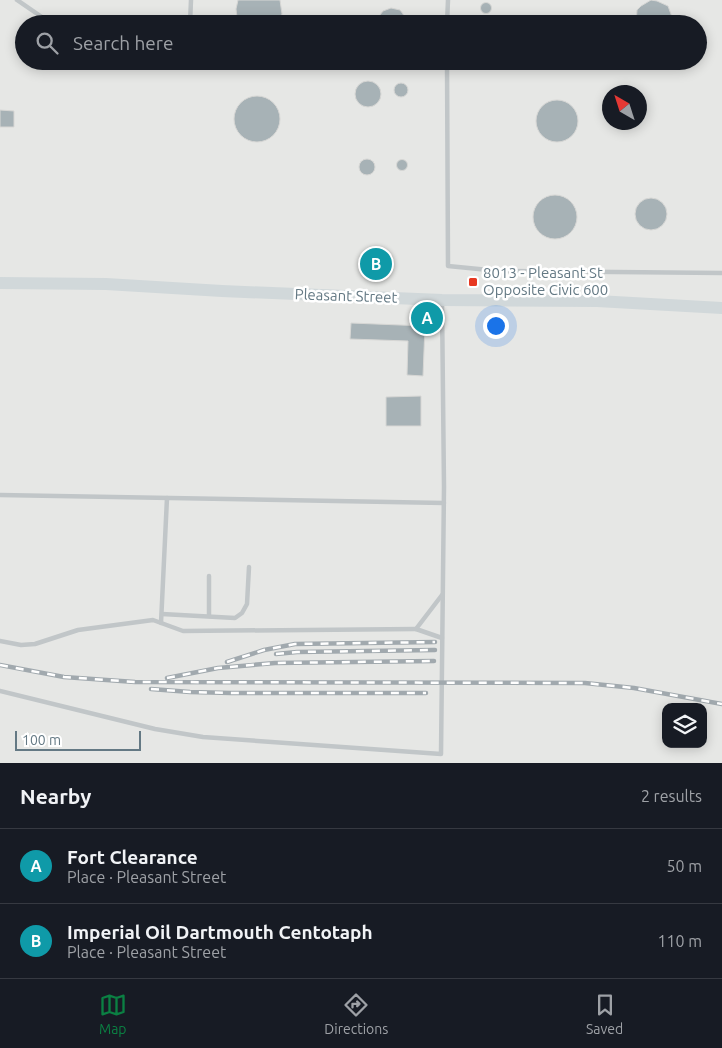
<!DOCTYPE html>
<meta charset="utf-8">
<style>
:root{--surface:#171b24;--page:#20242c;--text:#f1f3f6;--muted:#9ea1a6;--line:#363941;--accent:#0b8043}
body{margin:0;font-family:Ubuntu,sans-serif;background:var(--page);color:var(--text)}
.controls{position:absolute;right:15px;bottom:15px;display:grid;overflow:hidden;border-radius:10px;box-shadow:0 2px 12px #0003}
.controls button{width:45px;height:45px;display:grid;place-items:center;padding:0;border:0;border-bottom:1px solid var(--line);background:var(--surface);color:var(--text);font:25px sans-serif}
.compass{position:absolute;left:602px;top:85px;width:45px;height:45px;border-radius:50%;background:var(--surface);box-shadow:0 2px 12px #0003;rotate:321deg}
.scale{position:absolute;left:15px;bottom:12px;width:126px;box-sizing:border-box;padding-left:5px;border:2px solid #647984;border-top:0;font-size:14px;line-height:18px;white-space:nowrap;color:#647984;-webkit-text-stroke:4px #fff;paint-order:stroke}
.you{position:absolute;left:495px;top:325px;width:18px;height:18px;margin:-12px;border:4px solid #fff;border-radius:50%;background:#1a73e8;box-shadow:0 0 0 8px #1a73e833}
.badge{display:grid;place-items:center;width:32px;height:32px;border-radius:50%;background:var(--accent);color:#fff;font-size:16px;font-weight:700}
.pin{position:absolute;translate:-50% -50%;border:2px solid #fff;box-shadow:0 1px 5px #0006}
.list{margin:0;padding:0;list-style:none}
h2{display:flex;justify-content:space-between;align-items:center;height:65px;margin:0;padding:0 20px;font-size:21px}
h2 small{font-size:16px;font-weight:400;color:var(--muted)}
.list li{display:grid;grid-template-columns:32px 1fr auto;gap:15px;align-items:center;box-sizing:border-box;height:75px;padding:0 20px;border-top:1px solid var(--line)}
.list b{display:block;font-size:19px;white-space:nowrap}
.list p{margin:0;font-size:16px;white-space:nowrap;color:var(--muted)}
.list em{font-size:16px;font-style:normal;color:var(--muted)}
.icon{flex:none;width:28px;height:28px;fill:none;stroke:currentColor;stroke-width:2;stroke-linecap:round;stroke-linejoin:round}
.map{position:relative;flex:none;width:722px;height:763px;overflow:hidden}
.search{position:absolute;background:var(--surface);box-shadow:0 2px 12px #0003;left:15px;right:15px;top:15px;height:55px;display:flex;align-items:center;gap:12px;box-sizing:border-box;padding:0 18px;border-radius:28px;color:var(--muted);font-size:19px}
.sheet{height:215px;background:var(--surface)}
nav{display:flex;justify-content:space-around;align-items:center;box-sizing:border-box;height:70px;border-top:1px solid var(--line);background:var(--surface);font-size:14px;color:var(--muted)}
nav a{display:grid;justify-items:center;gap:2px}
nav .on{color:var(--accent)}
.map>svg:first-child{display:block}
</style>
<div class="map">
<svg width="722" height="763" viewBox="0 0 722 763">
<rect width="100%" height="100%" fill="#f6f5f2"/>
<path fill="#e6e7e5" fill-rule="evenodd" d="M0 0H722V763H0ZM24 24H698V61H24ZM610 92H640V122H610ZM666 707H703V744H666Z"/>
<g fill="#a7b2b6" stroke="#d7d7d5">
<path d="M238 0H280L282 14 278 24H240L237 17 236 9Z"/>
<path d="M651 0 657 1 668 6 672 17V24H636L637 10 641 6Z"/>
<circle cx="486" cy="8" r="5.5"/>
<path d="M391 8 400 10 403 14 406 24H378L380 15 383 11Z"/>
<circle cx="368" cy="94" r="13"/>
<circle cx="401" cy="90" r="7"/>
<circle cx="257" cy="119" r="23"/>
<circle cx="557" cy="121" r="21"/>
<path d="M0 110 14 111V127H0Z"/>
<circle cx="367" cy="167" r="8"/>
<circle cx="402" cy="165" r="5.5"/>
<circle cx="555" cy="217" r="22"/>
<circle cx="651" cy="214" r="16"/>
<path d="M351 323 425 326 423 376 407 375 408 341 350 339Z"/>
<path d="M421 396V426H386V397Z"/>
</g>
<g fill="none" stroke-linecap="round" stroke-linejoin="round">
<g stroke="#c1c6c8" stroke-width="4.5">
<path d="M17 0 52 24"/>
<path d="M190 24 191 0"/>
<path d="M447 24 448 0"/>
<path d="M447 61 448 266 499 271 722 273"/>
<path d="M0 495 444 503"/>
<path d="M209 576V616"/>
<path d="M442 595 416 629 442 638"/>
<path d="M162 614 235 618 242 613 247 604 249 567"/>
<path d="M161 623 167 498"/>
<path d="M0 641 21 645 35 644 78 630 153 620 183 631 416 629"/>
<path d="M0 691 155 729 203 737 441 754 444 487 442 302"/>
</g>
<path stroke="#d1d8da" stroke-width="12" d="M0 283 106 284 222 291 442 300 597 301 722 308"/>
<g stroke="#a1a9ae" stroke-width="4.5">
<g id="rail">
<path d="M276 654 297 652 435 650"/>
<path d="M227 662 264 650 295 644 435 642"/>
<path d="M0 665 64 677 135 682 585 683 634 688 722 704"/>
<path d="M167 678 218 668 275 663 434 661"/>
<path d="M151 689 190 692 231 693H426"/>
</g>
</g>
<use href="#rail" stroke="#fff" stroke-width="2.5" stroke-dasharray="8" stroke-linecap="butt"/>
</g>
<rect fill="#e73821" stroke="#fff" stroke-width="2" x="468" y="277" width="10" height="10" rx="2.5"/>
<g text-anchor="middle" stroke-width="5" stroke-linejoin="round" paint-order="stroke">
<g font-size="15" fill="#647984" stroke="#fff" text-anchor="start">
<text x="483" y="278">8013 - Pleasant St<tspan x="483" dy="17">Opposite Civic 600</tspan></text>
</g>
<g font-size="15" fill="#647984" stroke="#fff">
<text transform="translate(346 296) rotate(2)" y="5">Pleasant Street</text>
</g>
</g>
</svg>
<div class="controls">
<button><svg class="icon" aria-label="layers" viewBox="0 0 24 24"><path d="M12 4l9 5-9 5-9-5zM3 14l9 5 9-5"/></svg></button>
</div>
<svg class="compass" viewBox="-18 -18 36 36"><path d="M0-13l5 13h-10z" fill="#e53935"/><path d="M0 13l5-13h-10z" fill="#9ea1a6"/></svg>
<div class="scale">100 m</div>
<div class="you"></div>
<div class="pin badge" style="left:427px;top:318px;background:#0f9aa8">A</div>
<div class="pin badge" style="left:376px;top:264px;background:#0f9aa8">B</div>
<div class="search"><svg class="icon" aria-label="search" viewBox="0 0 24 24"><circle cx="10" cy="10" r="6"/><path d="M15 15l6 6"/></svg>Search here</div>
</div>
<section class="sheet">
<h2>Nearby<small>2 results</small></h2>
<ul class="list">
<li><span class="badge" style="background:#0f9aa8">A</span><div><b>Fort Clearance</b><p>Place · Pleasant Street</p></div><em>50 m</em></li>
<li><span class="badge" style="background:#0f9aa8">B</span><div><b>Imperial Oil Dartmouth Centotaph</b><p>Place · Pleasant Street</p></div><em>110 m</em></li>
</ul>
</section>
<nav>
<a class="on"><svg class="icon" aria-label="map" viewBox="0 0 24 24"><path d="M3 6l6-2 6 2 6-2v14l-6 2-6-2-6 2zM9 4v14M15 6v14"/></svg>Map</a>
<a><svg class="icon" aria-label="directions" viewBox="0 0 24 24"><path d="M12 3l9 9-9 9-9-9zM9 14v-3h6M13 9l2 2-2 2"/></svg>Directions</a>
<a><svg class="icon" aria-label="saved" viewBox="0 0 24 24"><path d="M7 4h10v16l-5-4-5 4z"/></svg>Saved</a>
</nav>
